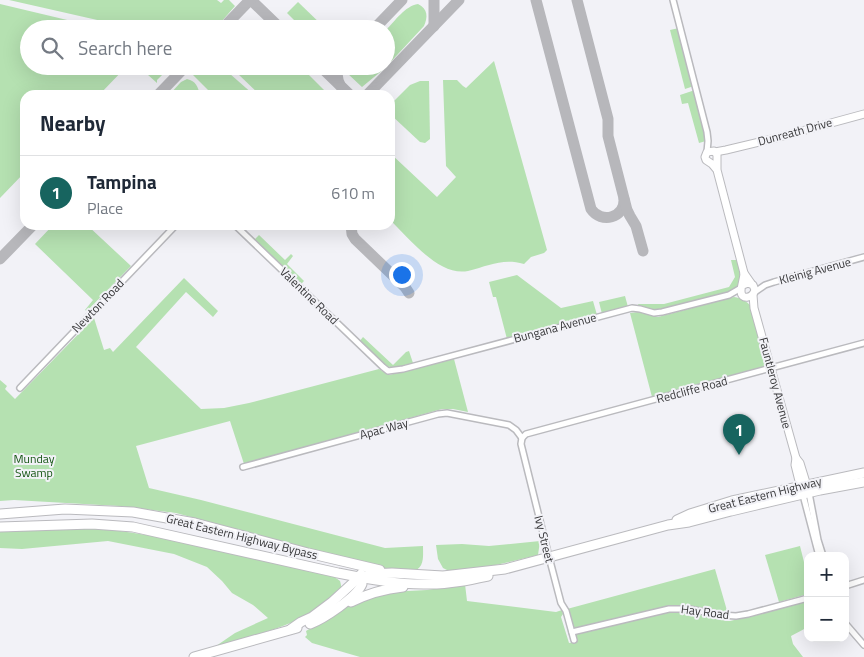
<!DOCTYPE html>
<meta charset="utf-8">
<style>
:root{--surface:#fff;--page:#f6f6f7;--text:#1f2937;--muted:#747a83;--line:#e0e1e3;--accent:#17645f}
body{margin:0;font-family:"Titillium Web",sans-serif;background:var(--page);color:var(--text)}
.controls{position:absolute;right:15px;bottom:15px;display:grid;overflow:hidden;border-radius:10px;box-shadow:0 5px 20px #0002}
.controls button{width:45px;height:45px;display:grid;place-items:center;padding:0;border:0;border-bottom:1px solid var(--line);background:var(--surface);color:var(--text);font:25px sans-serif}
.you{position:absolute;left:401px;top:274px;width:18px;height:18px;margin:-12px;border:4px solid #fff;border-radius:50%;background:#1a73e8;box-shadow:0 0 0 8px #1a73e833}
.badge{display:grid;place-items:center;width:32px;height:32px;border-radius:50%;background:var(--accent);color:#fff;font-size:16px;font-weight:700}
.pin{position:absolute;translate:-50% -41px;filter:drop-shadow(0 1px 2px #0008)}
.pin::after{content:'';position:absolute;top:26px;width:18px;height:15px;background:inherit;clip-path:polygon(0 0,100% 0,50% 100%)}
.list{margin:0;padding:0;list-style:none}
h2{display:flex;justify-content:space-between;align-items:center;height:65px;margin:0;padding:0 20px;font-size:21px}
h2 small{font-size:16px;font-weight:400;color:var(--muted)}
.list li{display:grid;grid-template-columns:32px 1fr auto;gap:15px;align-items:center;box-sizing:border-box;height:75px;padding:0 20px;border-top:1px solid var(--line)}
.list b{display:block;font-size:19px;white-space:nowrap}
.list p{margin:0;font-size:16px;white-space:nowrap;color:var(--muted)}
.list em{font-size:16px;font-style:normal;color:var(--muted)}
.icon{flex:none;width:28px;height:28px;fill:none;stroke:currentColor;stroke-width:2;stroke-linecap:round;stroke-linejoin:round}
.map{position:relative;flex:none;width:864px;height:657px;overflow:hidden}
.search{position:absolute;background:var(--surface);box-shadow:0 5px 20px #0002;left:20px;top:20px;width:375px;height:55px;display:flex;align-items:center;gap:12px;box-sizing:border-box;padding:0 18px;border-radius:28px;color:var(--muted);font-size:19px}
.panel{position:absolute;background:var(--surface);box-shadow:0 5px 20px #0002;left:20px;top:90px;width:375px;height:140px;border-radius:15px}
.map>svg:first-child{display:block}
</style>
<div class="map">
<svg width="864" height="657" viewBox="0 0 864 657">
<rect width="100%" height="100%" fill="#f2f2f7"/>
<g fill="#b5e1b1">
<path d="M9 0H217L221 3 224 0H229L235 6 215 29H137Z"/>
<path d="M298 2 326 29H303L287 13Z"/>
<path d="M0 4 105 29H29V66H127L99 95H25V172L0 198Z"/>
<path d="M418 4C428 9 428 17 424 26L385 68 362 87 347 73 348 69 351 66H386V30C395 21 405 6 418 4Z"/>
<path d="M679 28 694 86 685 89 670 30Z"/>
<path d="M494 61 547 250 544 253 531 257 524 264C502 258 489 266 468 271 439 277 409 238 390 220V153L437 197 456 177 446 166 443 80H457L463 86 466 88Z"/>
<path d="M138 66H171L157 80V83Z"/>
<path d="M200 66H221L254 95H213L193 75V72Z"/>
<path d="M236 66H300L329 95H260L237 73 235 68Z"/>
<path d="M187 79C196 81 198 87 200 95H169L181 82Z"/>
<path d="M420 81H429L430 139 425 143 420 142 390 114V105L410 85Z"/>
<path d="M695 90 707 137 706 141 699 143 688 103 682 104 680 95Z"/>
<path d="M53 225H87L131 266 87 311 85 310 93 300 35 244Z"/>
<path d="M259 235 285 260 291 254 293 256 287 264 304 281 301 284 254 240Z"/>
<path d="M731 260H739C741 273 744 284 731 292L668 309 657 311 639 307 638 304H664L729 287 735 277Z"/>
<path d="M517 275 561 308 593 301 597 315 507 339 496 297H493L489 282Z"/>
<path d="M184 278 218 311 213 317 186 292 136 347 201 409 224 408 249 403 379 369 389 375 454 359 468 412 453 409H442L244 464 230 421 136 446 149 488 201 500 385 548 423 546C423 557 425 569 411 572L378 568 176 513 119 506 14 500 0 501V380L7 386 5 389 15 399 94 318 104 350 110 348 113 352Z"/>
<path d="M625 296 628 307 602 314 599 302Z"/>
<path d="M734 297C742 298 746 301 752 307L768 366 652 397 630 313 638 312 658 317Z"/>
<path d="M363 337 393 365 406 352 409 351 413 363C403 365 393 370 384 365L359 342Z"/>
<path d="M97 528C176 537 254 557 332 575L340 581C341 584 342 589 340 592 337 596 331 599 327 602 295 627 254 635 216 646L235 633 268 618 253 605 232 593 222 581 207 567 174 554 108 541 22 549 0 548V531Z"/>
<path d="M540 541 538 555 496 565 451 572 443 568 438 559 436 545 462 544 489 546Z"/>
<path d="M800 546 808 578V594L779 602 765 555Z"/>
<path d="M715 569 728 614C711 613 696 605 678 606 664 606 650 610 636 614 616 618 596 623 575 628L570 622 567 609Z"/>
<path d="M465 584 467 601 556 612 562 610 563 614 561 617 569 643 575 642V636L577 633 659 613 690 611 723 617 725 621H730L780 609 808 600V627L791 636 793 644 803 657H360L312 643 305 637 307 635 306 631 344 608 365 598 388 592 427 590Z"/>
</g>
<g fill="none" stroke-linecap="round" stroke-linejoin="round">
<g stroke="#b7b7bb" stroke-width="11">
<path d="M251 0 281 29"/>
<path d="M434 0V26"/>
<path d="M536 0 591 209C601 224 625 218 624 199"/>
<path d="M577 0 608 119V136L627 210 630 216 636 226 643 251"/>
<path d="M222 29 250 0"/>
<path d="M374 29 402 0"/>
<path d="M320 66 350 95"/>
<path d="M339 66C336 73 337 79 340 85"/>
<path d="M158 95 186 66"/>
<path d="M367 95 459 0"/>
<path d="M351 225 352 234 355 239 405 287 409 293"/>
<path d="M0 259 33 225"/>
</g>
<g stroke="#bababe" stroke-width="8">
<g id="street">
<path d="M673 0 707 132 708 141 707 152"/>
<path d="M235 225 383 367 388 371 403 369 632 308 640 309 654 313 662 312 729 295 741 288"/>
<path d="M755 292 765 285 774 282 864 257"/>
<path d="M20 388 176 225"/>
<path d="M522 438 526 434 864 343"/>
<path d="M522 438 521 444 549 557 561 603 566 611 574 640"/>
<path d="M243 467 438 414 447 413 509 425 516 430 522 438"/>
<path d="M809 493 818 540 823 556"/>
<path d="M803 495 819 556"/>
<path d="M845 586 864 580"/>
<path d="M845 623 864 645"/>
<path d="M572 632 669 609H689L721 615 736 616 748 614 808 598"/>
</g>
</g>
<g stroke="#bababe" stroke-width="9">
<g id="secondary">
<path d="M715 152 726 150 776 138 864 114"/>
<path d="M717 170 712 164 706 160 705 157 707 152 714 151 717 154V170L744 273 751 283"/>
<path d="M743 285 748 283 753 285 755 290C752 299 741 300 741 291 741 286 744 278 744 273"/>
<path d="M753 295 754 308 796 458 800 463 808 489"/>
<path d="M796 458 795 465 801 489"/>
</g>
</g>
<g stroke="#bababe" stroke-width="11">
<g id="highway">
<path d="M0 514 65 509 133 512 195 523 308 553 380 570"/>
<path d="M677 520 690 514 732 501 864 473"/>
<path d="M0 527 92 524 133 527 338 573C368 579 399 585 430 584 450 584 469 580 488 576"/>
<path d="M351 602C367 594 384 589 403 587"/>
<path d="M310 624C323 619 357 597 362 584L361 574"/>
<path d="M291 629 301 622 312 617 332 602 355 581 370 574 392 573 443 576 505 569 668 525 689 522 731 511 820 490 864 482"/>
<path d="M194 657 297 628"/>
</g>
</g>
<use href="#street" stroke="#fff" stroke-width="5"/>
<use href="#secondary" stroke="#fff" stroke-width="7"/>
<use href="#highway" stroke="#fff" stroke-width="9"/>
</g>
<g text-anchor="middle" stroke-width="4" stroke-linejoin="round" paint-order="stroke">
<g font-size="12" fill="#373739" stroke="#f2f2f7">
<text transform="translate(795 132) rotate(-15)" y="4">Dunreath Drive</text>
<text transform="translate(815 271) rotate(-15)" y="4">Kleinig Avenue</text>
<text transform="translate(309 296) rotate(44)" y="4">Valentine Road</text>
<text transform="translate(98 306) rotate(-46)" y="4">Newton Road</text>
<text transform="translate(555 328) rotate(-15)" y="4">Bungana Avenue</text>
<text transform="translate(775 383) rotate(75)" y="4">Fauntleroy Avenue</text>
<text transform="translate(692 390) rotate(-15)" y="4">Redcliffe Road</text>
<text transform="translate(384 429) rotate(-15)" y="4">Apac Way</text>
<text transform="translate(765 495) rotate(-14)" y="4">Great Eastern Highway</text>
<text transform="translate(242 537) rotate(14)" y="4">Great Eastern Highway Bypass</text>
<text transform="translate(544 539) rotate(76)" y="4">Ivy Street</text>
<text transform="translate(705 612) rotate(7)" y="4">Hay Road</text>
</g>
<g font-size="12" fill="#165614" stroke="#f2f2f7">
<text x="34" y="463">Munday<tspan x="34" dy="14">Swamp</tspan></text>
</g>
</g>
</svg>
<div class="controls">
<button>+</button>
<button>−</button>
</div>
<div class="you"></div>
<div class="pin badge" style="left:739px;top:455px">1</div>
<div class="search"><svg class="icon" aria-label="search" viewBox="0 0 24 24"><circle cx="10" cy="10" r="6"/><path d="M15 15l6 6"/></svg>Search here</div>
<section class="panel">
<h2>Nearby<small></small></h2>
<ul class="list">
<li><span class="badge">1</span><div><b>Tampina</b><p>Place</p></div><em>610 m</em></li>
</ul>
</section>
</div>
